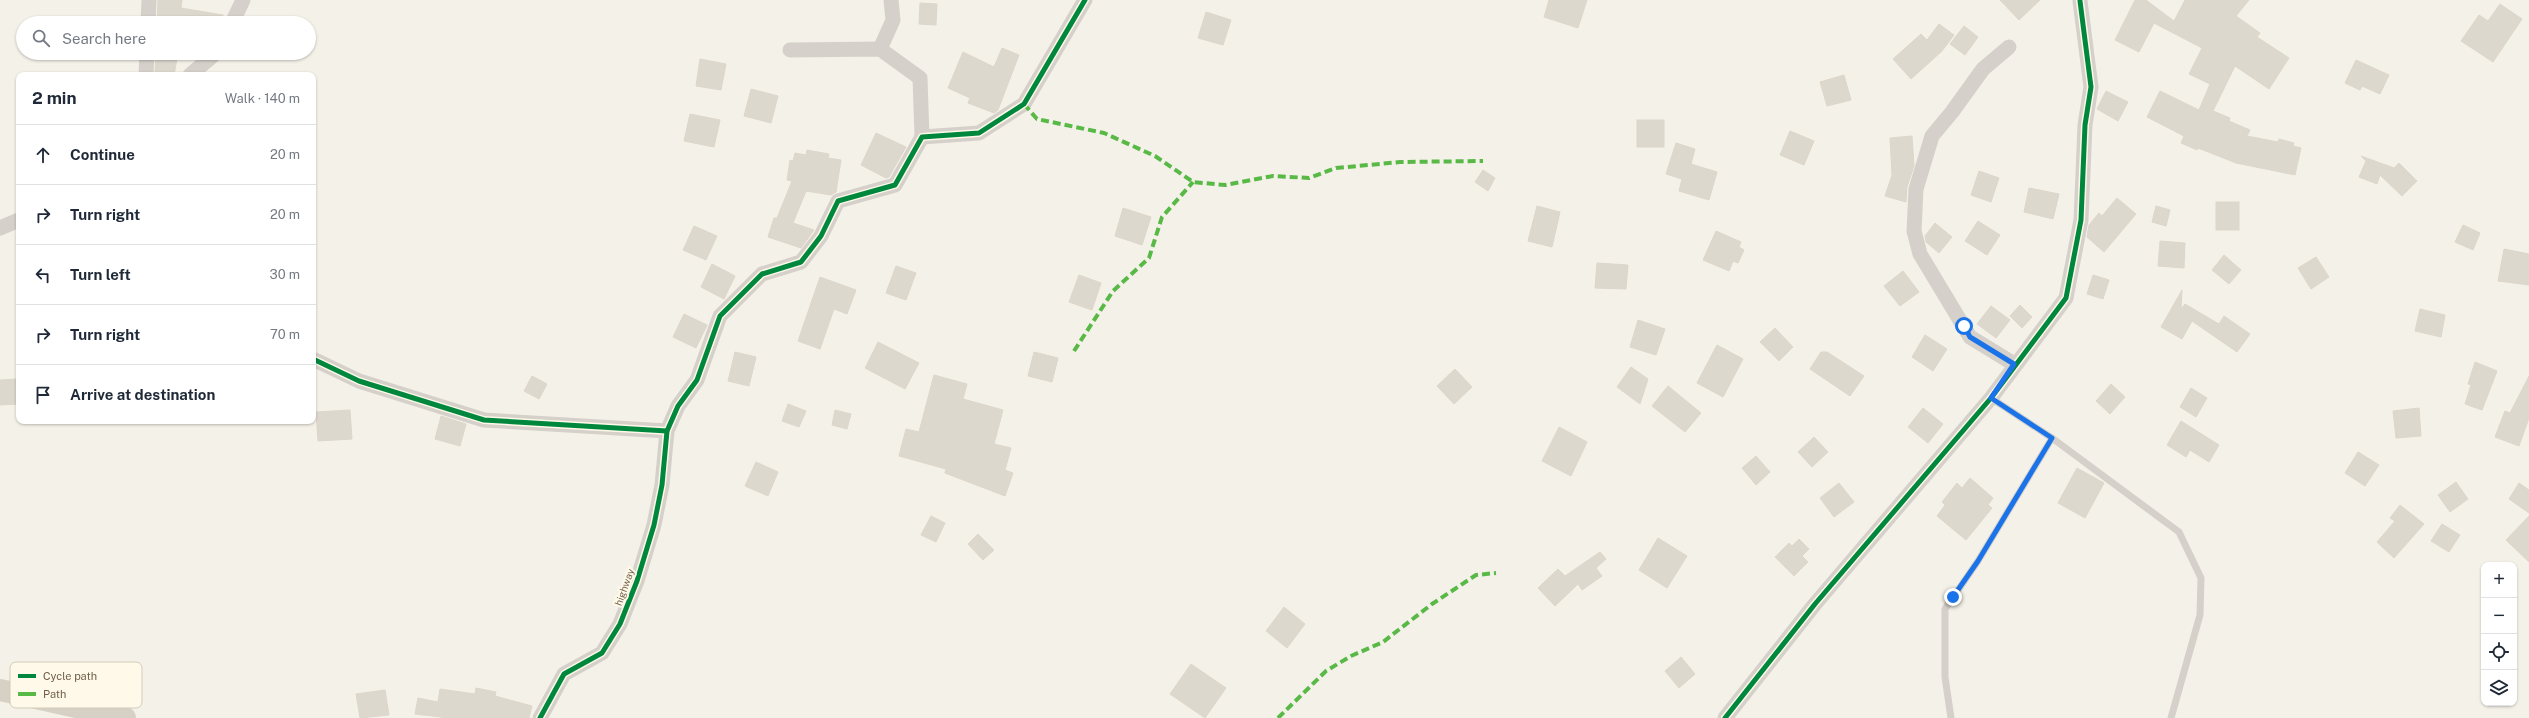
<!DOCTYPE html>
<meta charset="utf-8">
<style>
:root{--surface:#fff;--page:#f2f2f3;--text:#1f2937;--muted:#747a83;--line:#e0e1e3}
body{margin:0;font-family:"Public Sans",sans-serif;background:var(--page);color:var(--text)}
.controls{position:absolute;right:12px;bottom:12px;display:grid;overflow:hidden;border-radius:8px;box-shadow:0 1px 3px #0004}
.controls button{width:36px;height:36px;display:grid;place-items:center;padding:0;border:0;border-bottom:1px solid var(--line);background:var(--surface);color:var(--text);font:20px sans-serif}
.stop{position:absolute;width:12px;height:12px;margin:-9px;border:3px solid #1a73e8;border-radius:50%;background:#fff}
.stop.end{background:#1a73e8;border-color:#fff;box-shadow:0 1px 4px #0008}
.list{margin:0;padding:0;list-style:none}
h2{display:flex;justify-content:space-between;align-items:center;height:52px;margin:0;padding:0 16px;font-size:17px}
h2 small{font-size:13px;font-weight:400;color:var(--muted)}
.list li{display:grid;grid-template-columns:26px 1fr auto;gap:12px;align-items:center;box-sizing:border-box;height:60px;padding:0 16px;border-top:1px solid var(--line)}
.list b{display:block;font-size:15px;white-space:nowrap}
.list em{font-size:13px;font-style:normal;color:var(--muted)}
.icon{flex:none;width:22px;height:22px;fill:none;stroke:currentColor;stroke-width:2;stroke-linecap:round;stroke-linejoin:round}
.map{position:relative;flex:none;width:2529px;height:718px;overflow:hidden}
.search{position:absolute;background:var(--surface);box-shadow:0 1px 3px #0004;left:16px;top:16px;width:300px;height:44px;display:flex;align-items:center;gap:10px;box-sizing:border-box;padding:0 14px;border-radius:22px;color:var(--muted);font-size:15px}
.panel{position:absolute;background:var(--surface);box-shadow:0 1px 3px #0004;left:16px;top:72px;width:300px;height:352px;border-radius:8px}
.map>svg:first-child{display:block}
</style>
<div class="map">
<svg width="2529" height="718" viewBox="0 0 2529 718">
<rect width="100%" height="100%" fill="#f4f2e8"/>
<g fill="#ddd8ce" stroke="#ddd6ca">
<path d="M158 0H182L181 8 223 15V23H177L157 20Z"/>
<path d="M1549 0H1587L1578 28 1544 17Z"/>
<path d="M2000 0H2040L2019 20Z"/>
<path d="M2135 0H2146L2174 21 2185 0H2249L2236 16 2260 33 2257 37 2289 58 2269 89 2235 66 2213 111 2230 118 2229 121 2250 130 2247 136 2278 142 2279 139 2294 143 2293 146 2301 148 2295 175 2236 163 2198 148 2197 150 2181 143 2184 136 2147 117 2160 91 2199 110 2210 84 2189 74 2202 48 2154 23 2139 52 2115 40Z"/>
<path d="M920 3 937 4 936 25 919 24Z"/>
<path d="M2500 4 2522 19 2493 62 2461 41 2479 15 2488 21Z"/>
<path d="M1206 12 1231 20 1223 45 1198 38Z"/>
<path d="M1939 24 1954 35 1942 51 1911 79 1893 59 1921 34 1927 40Z"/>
<path d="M1964 26 1978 37 1965 55 1950 44Z"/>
<path d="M1002 48 1019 55 998 110 994 113 968 103 970 98 948 88 963 52 994 67Z"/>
<path d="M156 53H178L174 75 155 73Z"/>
<path d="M700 59 726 64 721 90 696 86Z"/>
<path d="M2356 60 2389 75 2380 94 2362 86 2360 90 2345 83Z"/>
<path d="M1844 75 1851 100 1827 106 1820 82Z"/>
<path d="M751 89 778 96 771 123 744 116Z"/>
<path d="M2106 91 2128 102 2118 121 2097 109Z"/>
<path d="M690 114 720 120 714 147 684 141Z"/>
<rect x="1637" y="120" width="27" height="27"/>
<path d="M1790 131 1814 141 1804 165 1780 155Z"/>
<path d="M876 133 906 147 889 177 886 178 861 165Z"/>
<path d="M1912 136 1914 166 1907 187 1906 202 1885 196 1892 175 1890 138Z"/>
<path d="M1676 143 1695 149 1691 164 1717 172 1709 200 1679 191 1682 179 1666 174Z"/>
<path d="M807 150 829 154 828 158 841 160 836 192 831 195 806 191 793 223 814 230 801 248 768 237 774 218H777L792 181 787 180 790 160 793 161 795 153 806 155Z"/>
<path d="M2361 156 2394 168 2399 163 2417 181 2402 196 2380 175 2377 184 2359 177 2366 161Z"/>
<path d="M1483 170 1495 178 1488 191 1475 182Z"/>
<path d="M1979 171 1999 178 1991 202 1971 195Z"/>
<path d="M2029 188 2059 194 2053 219 2024 212Z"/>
<path d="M2117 198 2136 214 2104 252 2087 237 2089 225 2099 213 2102 216Z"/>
<rect x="2216" y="202" width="23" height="28"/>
<path d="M1537 206 1560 212 1552 247 1528 241Z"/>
<path d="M2156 206 2170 210 2166 226 2152 222Z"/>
<path d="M1123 208 1151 217 1142 245 1115 236Z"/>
<path d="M1978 221 2000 235 1987 255 1965 241Z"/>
<path d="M1935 223 1952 237 1939 253 1926 242 1925 236Z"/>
<path d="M2463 225 2480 233 2473 250 2455 242Z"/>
<path d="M694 226 717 236 706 260 683 250Z"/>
<path d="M1716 231 1741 242 1739 247 1744 250 1738 263 1733 261 1729 271 1703 260Z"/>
<path d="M2160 241 2185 243 2184 268 2158 266Z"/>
<path d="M2504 249 2529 254V285L2498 281Z"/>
<path d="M2224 255 2241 270 2229 284 2212 270Z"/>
<path d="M2316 257 2329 277 2311 289 2298 268Z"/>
<path d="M1597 263 1628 265 1626 289 1595 288Z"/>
<path d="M712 264 735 276 724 299 701 287Z"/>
<path d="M896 266 916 273 906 300 886 293Z"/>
<path d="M1903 271 1919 292 1900 306 1884 286Z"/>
<path d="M1079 275 1101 283 1092 310 1069 302Z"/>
<path d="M2093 275 2109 280 2103 299 2087 294Z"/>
<path d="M820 277 856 290 847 314 834 309 820 349 798 341Z"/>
<path d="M2182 290 2181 309 2185 304 2219 324 2224 316 2250 334 2237 352 2192 321 2182 339 2161 327Z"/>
<path d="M2020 305 2032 317 2022 328 2010 316Z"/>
<path d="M1991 306 2010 320 1996 338 1977 324Z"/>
<path d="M2420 309 2445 315 2441 337 2415 331Z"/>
<path d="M684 314 707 325 696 348 673 337Z"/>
<path d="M1638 320 1665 329 1656 355 1630 347Z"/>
<path d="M1775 328 1793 347 1779 361 1760 342Z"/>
<path d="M1925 335 1947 349 1933 371 1912 357Z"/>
<path d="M878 342 919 363 905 389 865 368Z"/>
<path d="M1717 345 1743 359 1723 397 1697 383Z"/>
<path d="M735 352 756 357 749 386 728 381Z"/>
<path d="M1034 352 1058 358 1052 382 1028 376Z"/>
<path d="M1821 352H1827L1864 376 1850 396 1810 369Z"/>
<path d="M2475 362 2497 371 2482 410 2465 404 2471 385 2468 384Z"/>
<path d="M1631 367 1648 379 1640 404 1617 387Z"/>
<path d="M1455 369 1472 387 1454 404 1437 386Z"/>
<path d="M934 375 967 384 963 399 1003 410 994 444 1011 448 1005 470 1013 473 1005 496 945 473 946 469 899 456 906 429 919 432Z"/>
<path d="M532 376 547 384 539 399 524 391Z"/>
<path d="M2529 376V418L2519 446 2495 437 2505 411 2510 413Z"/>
<path d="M17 379 18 404 0 405V380Z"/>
<path d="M2111 384 2125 397 2110 414 2096 401Z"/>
<path d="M1668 386 1701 413 1685 432 1652 406Z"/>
<path d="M2191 388 2207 398 2196 417 2180 407Z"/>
<path d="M788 404 806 411 799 427 782 421Z"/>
<path d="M1923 408 1943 424 1928 443 1908 427Z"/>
<path d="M2419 408 2421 436 2396 438 2393 411Z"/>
<path d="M350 410 352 439 318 441 316 412Z"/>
<path d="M835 410 851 414 847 429 832 425Z"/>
<path d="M441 416 466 424 460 446 435 439Z"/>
<path d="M2181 421 2219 445 2209 462 2190 450 2186 457 2167 445Z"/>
<path d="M1559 427 1587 442 1571 476 1542 461Z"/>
<path d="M1814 437 1828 452 1812 467 1798 452Z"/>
<path d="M2358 452 2379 465 2365 486 2345 473Z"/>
<path d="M1756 456 1770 472 1756 485 1742 468Z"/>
<path d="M756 462 778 472 768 496 745 486Z"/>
<path d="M2077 468 2104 483 2085 518 2058 503Z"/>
<path d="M1970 478 1993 498 1988 505 1992 508 1966 540 1937 516 1945 505 1942 502 1957 483 1962 488Z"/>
<path d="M2456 482 2468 499 2450 512 2438 495Z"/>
<path d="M1839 483 1854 502 1834 517 1820 498Z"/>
<path d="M2519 483 2529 490V513L2509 499Z"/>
<path d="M2400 505 2424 524 2394 558 2377 542 2395 521 2390 518Z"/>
<path d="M931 516 945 523 936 542 921 535Z"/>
<path d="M2529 516V562L2506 540Z"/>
<path d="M2442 524 2460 535 2449 552 2431 541Z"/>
<path d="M978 534 994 550 983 560 968 544Z"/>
<path d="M1658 538 1687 556 1667 588 1639 570Z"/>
<path d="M1799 539 1809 549 1802 556 1808 562 1794 576 1775 557 1789 543 1792 546Z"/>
<path d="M1600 552 1606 559 1596 568 1602 576 1582 590 1578 584 1555 606 1538 588 1558 569 1565 576Z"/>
<path d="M1284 607 1305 624 1287 648 1266 631Z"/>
<path d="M1681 657 1695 674 1679 688 1665 671Z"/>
<path d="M1191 664 1226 688 1205 718 1170 694Z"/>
<path d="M476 688 496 692 495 696 532 706 529 718H448L415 714 418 698 438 702 440 689 475 694Z"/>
<path d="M385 690 389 715 360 718 356 694Z"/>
</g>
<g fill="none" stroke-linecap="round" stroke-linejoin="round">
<g stroke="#d6d0ca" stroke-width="7">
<path d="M1991 398 2052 438 2179 532 2201 578 2200 615 2171 718"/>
<path d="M1951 718 1945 677V609L1978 561 2052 438"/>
</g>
<g stroke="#d6d0ca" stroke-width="15">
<path d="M148 23 149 0"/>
<path d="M232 23 243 0"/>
<path d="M2009 47 1983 69 1952 112 1932 136 1916 189 1914 231 1920 254 1970 337 2014 364"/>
<path d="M880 49 893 20 891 0"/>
<path d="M790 50 880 49 920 78 922 137"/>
<path d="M146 75 147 53"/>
<path d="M190 75 216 53"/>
<path d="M0 228 19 220"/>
<path d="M313 359 359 381 484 420 667 431"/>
<path d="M540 718 564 674 602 653 620 624 637 581 654 525 662 485 667 431 678 406 697 380 720 316 762 274 801 262 821 236 838 201 895 185 922 137 979 133 1024 104 1085 0"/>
<path d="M1725 718 1815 604 1991 398 2066 298 2081 220 2085 125 2091 87 2080 1"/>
</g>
<path stroke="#d7d0c4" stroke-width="22" d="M0 690 125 718"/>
<g stroke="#58b947" stroke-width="4" stroke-dasharray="8 4" stroke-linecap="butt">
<path d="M1024 104 1037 119 1104 133 1155 156 1193 182 1225 185 1273 176 1309 178 1336 168 1400 162 1483 161"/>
<path d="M1074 351 1113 291 1149 258 1162 217 1193 182"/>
<path d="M1278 718 1326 671 1351 656 1383 642 1432 604 1476 575 1496 573"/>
</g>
<g stroke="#fef9e8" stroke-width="8">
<g id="cycleway">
<path d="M313 359 359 381 484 420 667 431"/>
<path d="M540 718 564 674 602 653 620 624 637 581 654 525 662 485 667 431 678 406 697 380 720 316 762 274 801 262 821 236 838 201 895 185 922 137 979 133 1024 104 1085 0"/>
<path d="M1725 718 1815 604 1991 398 2066 298 2081 220 2085 125 2091 87 2080 1"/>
</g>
</g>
<use href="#cycleway" stroke="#00873e" stroke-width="5"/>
</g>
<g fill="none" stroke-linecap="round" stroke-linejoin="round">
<path stroke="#1a73e8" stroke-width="5" d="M1953 597 1978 561 2052 438 1991 398 2014 364 1970 337 1964 326"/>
</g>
<g text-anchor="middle" stroke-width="4" stroke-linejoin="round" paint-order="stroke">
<g font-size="10" fill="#705e4a" stroke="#fef9e8">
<text transform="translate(624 587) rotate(-70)" y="4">highway</text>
</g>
</g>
<rect x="10" y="662" width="132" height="46" rx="6" fill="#fef9e8" stroke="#d3cab9" stroke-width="1"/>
<rect x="18" y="674" width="18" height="4" fill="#00873e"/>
<rect x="18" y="692" width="18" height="4" fill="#58b947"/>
<g font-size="11" fill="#705e4a">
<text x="43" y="680">Cycle path</text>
<text x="43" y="698">Path</text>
</g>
</svg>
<div class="controls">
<button>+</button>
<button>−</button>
<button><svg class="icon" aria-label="locate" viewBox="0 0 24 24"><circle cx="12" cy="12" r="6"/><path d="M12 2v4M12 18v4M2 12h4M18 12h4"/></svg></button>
<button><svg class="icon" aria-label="layers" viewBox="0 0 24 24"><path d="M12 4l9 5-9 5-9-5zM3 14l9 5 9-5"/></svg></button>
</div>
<div class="stop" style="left:1964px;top:326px"></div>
<div class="stop end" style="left:1953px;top:597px"></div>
<div class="search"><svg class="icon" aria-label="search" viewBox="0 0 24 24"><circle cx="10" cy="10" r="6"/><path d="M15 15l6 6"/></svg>Search here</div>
<section class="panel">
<h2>2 min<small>Walk · 140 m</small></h2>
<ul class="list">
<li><svg class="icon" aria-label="ahead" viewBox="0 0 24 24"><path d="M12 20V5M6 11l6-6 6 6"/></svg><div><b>Continue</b></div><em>20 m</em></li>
<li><svg class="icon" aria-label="right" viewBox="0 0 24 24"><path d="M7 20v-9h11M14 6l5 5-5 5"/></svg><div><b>Turn right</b></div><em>20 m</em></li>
<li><svg class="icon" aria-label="left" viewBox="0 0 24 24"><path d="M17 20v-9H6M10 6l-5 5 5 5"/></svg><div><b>Turn left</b></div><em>30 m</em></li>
<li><svg class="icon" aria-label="right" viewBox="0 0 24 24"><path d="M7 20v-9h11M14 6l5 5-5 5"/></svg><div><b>Turn right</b></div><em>70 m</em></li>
<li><svg class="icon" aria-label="arrive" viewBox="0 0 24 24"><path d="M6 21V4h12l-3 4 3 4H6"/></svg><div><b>Arrive at destination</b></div></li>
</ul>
</section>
</div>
